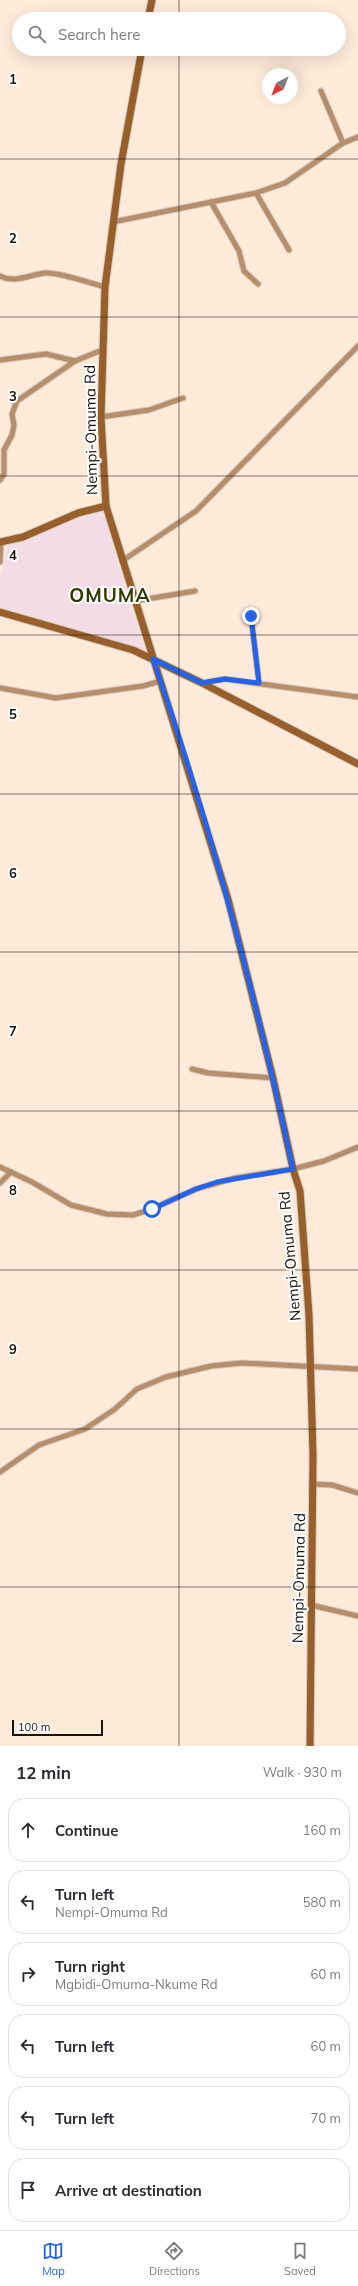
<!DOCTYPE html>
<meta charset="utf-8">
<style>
:root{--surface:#fff;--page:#f2f2f3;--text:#2b2b33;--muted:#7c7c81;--line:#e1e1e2;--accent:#2563eb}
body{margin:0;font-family:Mulish,sans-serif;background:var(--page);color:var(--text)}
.compass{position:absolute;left:262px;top:68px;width:36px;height:36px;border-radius:50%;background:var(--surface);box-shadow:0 4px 16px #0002;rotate:222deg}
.scale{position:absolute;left:12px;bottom:10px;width:91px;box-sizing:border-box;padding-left:4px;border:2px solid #19130d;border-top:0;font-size:11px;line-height:14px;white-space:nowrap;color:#19130d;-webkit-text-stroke:3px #fff;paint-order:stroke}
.stop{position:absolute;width:12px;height:12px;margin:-9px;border:3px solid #2563eb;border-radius:50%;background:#fff}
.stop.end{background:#2563eb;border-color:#fff;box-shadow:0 1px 4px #0008}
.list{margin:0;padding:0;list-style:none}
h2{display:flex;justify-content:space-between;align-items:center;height:52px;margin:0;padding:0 16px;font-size:17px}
h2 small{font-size:13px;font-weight:400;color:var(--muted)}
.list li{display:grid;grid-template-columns:26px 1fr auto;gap:12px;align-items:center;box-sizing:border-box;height:64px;margin:0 8px 8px;padding:0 8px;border:1px solid var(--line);border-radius:16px}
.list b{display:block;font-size:15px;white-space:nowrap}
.list p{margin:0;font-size:13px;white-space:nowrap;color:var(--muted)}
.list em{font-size:13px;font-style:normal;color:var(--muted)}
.icon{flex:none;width:22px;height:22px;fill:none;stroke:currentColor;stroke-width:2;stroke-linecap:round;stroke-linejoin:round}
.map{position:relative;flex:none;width:358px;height:1746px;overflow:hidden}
.search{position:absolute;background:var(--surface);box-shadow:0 4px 16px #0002;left:12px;right:12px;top:12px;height:44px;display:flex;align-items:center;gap:10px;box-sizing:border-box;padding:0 14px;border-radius:22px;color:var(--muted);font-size:15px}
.sheet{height:484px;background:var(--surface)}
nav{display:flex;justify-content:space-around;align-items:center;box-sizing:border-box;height:56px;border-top:1px solid var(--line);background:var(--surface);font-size:11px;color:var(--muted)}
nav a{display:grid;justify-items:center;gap:2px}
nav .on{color:var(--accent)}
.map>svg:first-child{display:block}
</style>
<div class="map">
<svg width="358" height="1746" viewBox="0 0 358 1746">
<rect width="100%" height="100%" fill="#fdead9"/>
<path fill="#f4dce7" d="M104 510 118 565 145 651 113 640 0 607V577L8 546 25 541 86 513Z"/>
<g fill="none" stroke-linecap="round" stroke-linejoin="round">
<g stroke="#d9c8b8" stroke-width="7">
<g id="street">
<path d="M321 91 343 143"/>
<path d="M256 193 289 250"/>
<path d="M211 202 239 251 244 271 258 284"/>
<path d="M113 222 256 193 285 183 343 143 358 137"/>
<path d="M0 276C14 284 31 274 46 273 59 272 90 283 105 287"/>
<path d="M0 360 46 354 75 361"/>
<path d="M101 417 149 410 183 398"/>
<path d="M0 480 4 474V450L12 435 14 425 12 414 17 401 75 361 102 350"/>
<path d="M122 561 196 511 358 346"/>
<path d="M0 562 1 543"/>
<path d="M135 601 195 591"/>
<path d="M251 616 259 683"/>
<path d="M202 683 225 679 358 697"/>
<path d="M0 688 56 698 143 686 161 681"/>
<path d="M192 1069 208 1073 273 1078"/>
<path d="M0 1167 32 1182 71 1205 107 1214 133 1215 152 1209 196 1189 235 1178 293 1169 324 1161 358 1147"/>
<path d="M0 1183 11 1172"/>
<path d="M0 1472 39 1445 85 1429 115 1409 137 1389 166 1377 211 1366 242 1363 358 1369"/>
<path d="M313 1484 332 1485 358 1493"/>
<path d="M311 1605 358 1616"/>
</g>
</g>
<g stroke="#d9c8b8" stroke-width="9">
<g id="secondary">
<path d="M148 19 152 0"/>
<path d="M142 49 121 164 105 287 101 417 106 506 228 899 273 1078 293 1169 300 1191 309 1315 313 1456 310 1746"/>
<path d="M0 542 23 537 78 513 106 506"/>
<path d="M0 612 133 650 202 683 358 764"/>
</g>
</g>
<use href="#street" stroke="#b58e6e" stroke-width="5"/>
<use href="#secondary" stroke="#975f2b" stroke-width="7"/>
</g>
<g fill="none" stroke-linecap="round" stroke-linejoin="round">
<path stroke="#2563eb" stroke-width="5" d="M152 1209 196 1189 217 1182 293 1169C256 997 211 826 153 659L202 683 225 679 259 683 251 616"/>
</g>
<path fill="none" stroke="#19130d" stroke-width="1" stroke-opacity="0.55" d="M179 0V19M179 49V1746M0 159H358M0 317H358M0 476H358M0 635H358M0 794H358M0 952H358M0 1111H358M0 1270H358M0 1429H358M0 1587H358"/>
<g text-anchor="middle" stroke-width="4" stroke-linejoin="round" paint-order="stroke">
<g font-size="15" fill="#19130d" stroke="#fff">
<text transform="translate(91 430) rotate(-91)" y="5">Nempi-Omuma Rd</text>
<text transform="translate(290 1256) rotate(-95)" y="5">Nempi-Omuma Rd</text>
<text transform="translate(299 1578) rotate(-89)" y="5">Nempi-Omuma Rd</text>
</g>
<g font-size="19" font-weight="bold" letter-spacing="1" fill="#303b00" stroke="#fff">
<text x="110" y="602">OMUMA</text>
</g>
</g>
<g font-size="13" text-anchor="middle" font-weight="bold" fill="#19130d" stroke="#fff" stroke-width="4" stroke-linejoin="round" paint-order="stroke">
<text x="13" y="84">1</text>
<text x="13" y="243">2</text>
<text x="13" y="401">3</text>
<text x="13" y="560">4</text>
<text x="13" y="719">5</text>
<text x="13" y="878">6</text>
<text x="13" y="1036">7</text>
<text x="13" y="1195">8</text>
<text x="13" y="1354">9</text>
</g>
</svg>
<svg class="compass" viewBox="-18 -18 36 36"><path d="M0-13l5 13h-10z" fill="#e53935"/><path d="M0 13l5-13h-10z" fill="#7c7c81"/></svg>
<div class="scale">100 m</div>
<div class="stop" style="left:152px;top:1209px"></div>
<div class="stop end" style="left:251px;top:616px"></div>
<div class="search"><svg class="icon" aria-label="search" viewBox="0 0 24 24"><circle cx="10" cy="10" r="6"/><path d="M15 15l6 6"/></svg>Search here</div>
</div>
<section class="sheet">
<h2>12 min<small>Walk · 930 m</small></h2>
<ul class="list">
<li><svg class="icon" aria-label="ahead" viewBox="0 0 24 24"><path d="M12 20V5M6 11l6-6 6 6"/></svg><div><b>Continue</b></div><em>160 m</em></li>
<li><svg class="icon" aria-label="left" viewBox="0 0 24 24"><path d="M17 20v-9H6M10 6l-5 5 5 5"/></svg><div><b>Turn left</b><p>Nempi-Omuma Rd</p></div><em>580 m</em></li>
<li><svg class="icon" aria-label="right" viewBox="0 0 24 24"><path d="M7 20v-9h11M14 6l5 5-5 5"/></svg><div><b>Turn right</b><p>Mgbidi-Omuma-Nkume Rd</p></div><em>60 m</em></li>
<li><svg class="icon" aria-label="left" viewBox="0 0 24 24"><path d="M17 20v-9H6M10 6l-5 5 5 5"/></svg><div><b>Turn left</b></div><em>60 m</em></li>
<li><svg class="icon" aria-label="left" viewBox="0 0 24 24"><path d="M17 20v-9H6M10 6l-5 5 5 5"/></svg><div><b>Turn left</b></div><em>70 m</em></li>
<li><svg class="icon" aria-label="arrive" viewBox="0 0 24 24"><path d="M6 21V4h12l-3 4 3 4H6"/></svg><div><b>Arrive at destination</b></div></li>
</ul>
</section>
<nav>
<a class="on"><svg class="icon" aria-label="map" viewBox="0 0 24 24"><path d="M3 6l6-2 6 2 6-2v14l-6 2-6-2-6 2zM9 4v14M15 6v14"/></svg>Map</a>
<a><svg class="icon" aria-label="directions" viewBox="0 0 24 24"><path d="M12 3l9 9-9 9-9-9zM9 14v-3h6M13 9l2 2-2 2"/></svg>Directions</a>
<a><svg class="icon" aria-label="saved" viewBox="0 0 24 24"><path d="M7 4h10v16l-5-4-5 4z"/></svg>Saved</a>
</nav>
